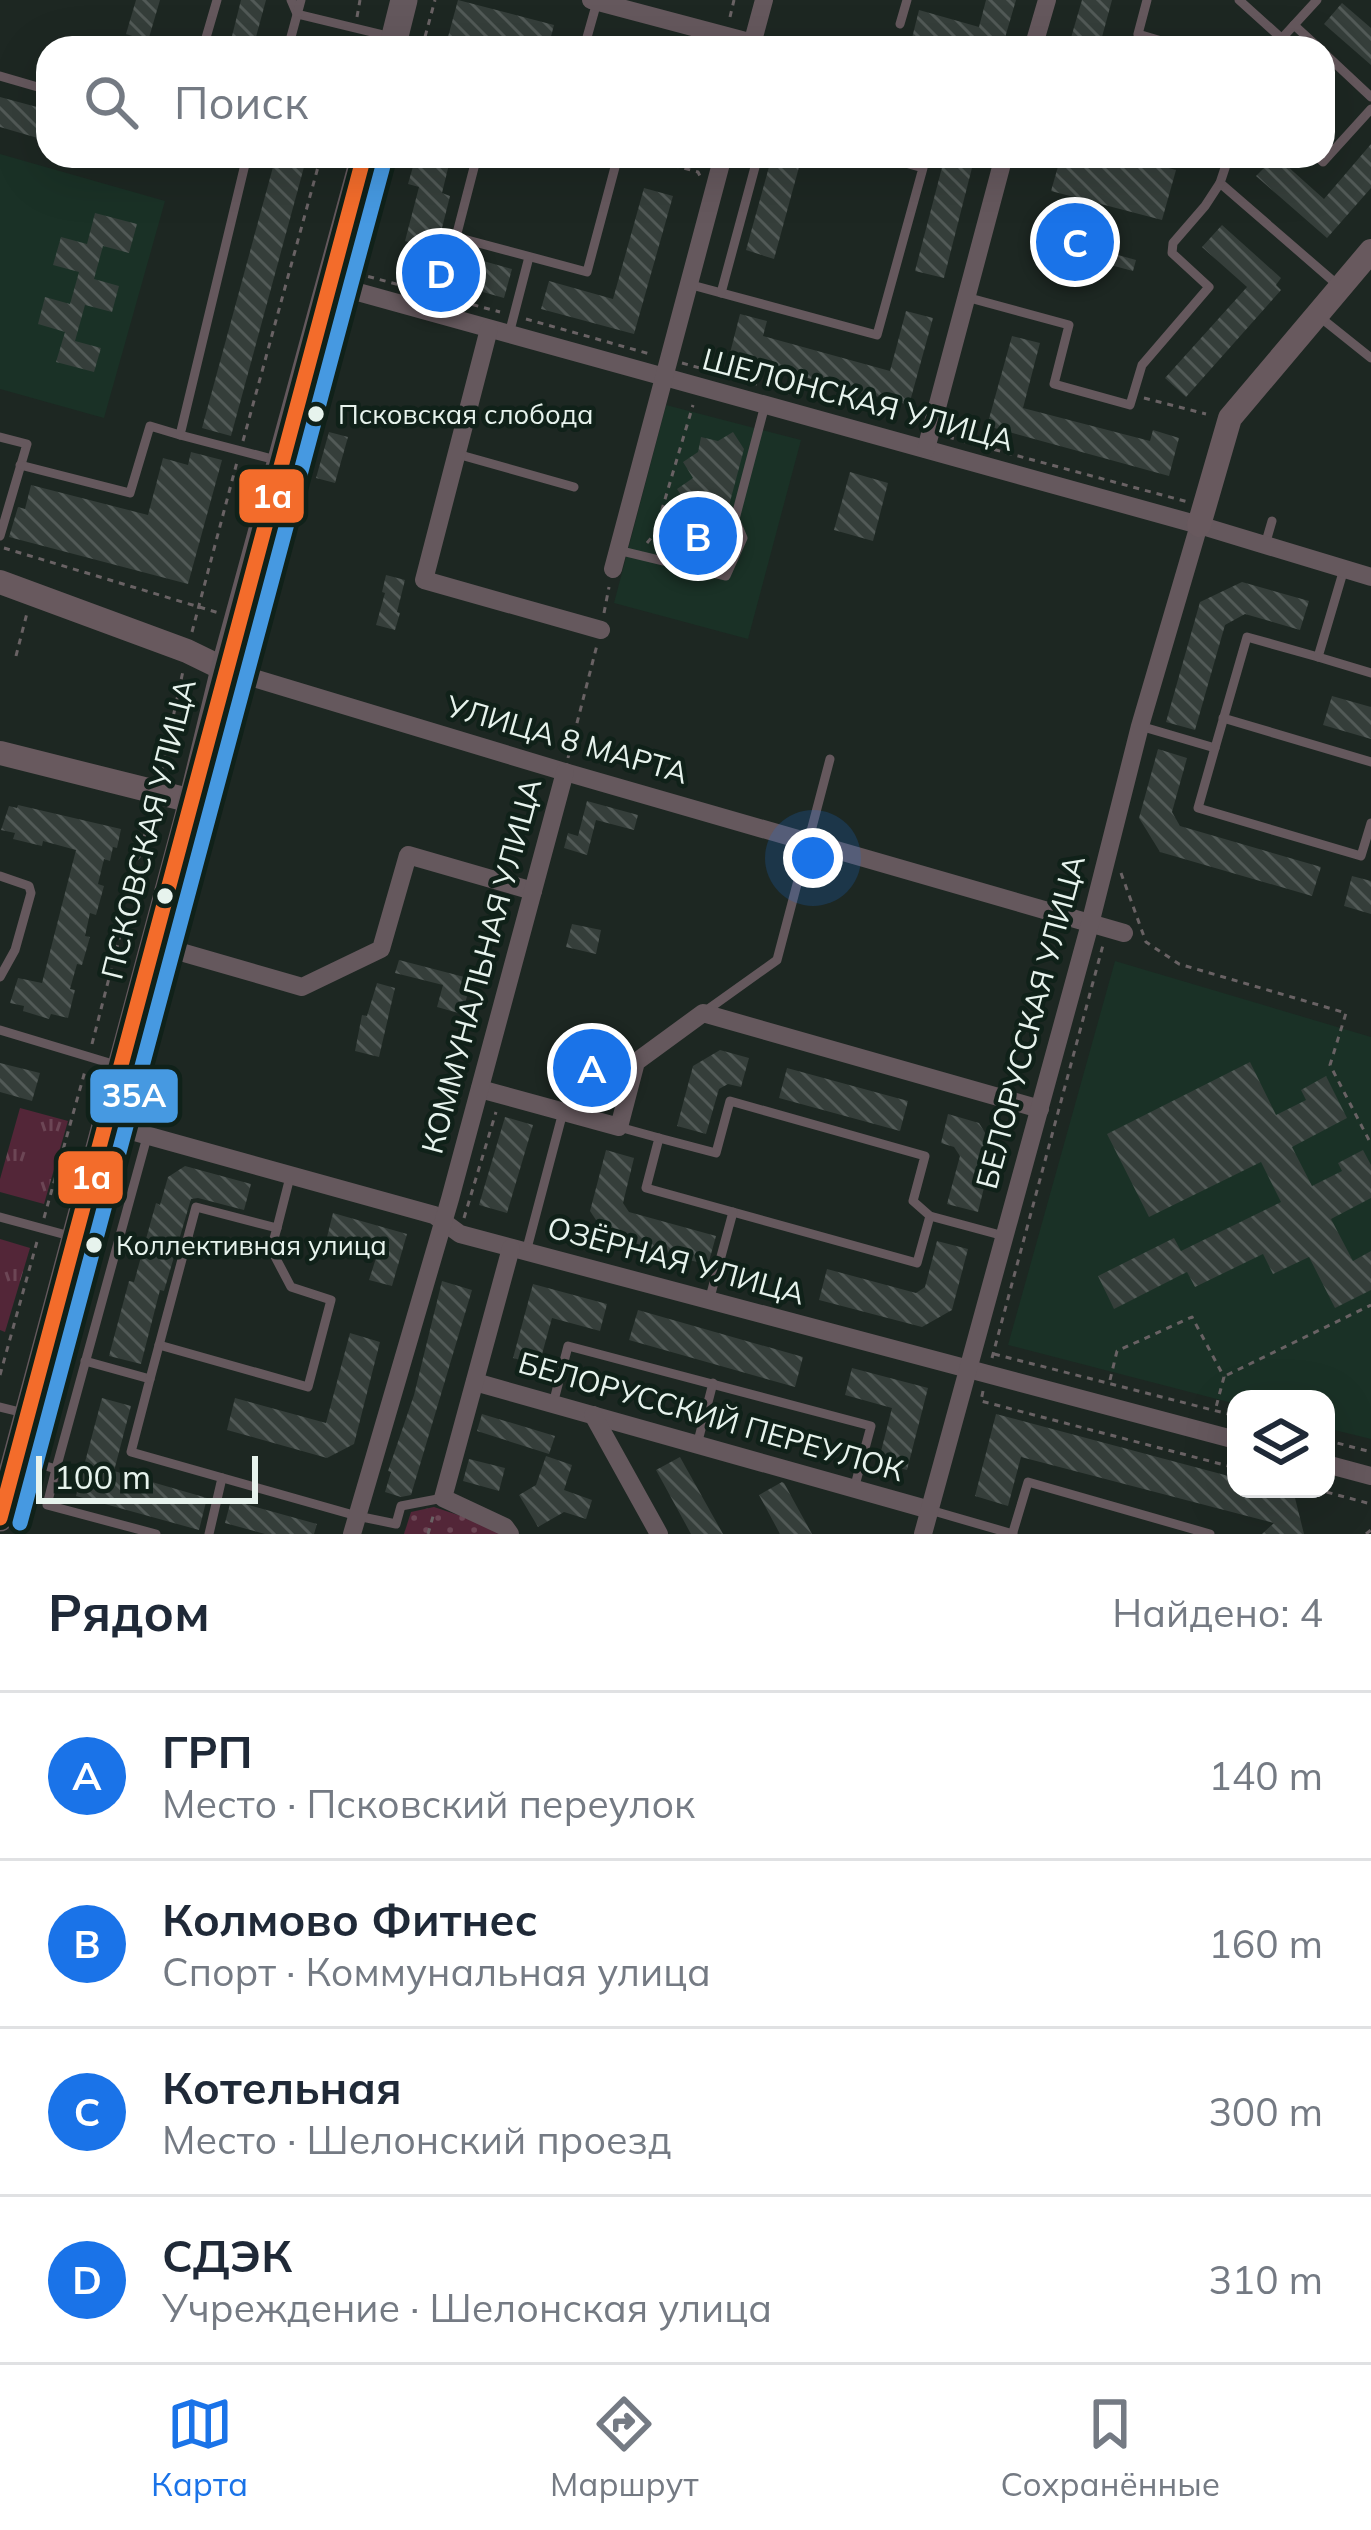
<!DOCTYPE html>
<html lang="ru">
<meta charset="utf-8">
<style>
:root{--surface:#fff;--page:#f2f2f3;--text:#1f2937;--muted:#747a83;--line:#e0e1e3;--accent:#1a73e8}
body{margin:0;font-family:Mulish,sans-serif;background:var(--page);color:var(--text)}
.controls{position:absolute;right:36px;bottom:36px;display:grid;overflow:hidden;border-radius:24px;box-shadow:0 12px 48px #0002}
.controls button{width:108px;height:108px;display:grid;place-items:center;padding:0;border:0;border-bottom:3px solid var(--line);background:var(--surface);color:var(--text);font:60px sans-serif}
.scale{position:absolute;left:36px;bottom:30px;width:222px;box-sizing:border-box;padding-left:12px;border:6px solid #e7f3ed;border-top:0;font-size:33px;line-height:42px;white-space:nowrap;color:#e7f3ed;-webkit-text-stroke:9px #102119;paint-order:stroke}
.you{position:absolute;left:813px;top:858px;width:42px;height:42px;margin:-30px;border:9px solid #fff;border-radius:50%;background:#1a73e8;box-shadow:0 0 0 18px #1a73e833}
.badge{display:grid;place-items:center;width:78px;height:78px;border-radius:50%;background:var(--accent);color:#fff;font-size:39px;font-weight:700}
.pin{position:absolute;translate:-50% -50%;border:6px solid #fff;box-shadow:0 3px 12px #0006}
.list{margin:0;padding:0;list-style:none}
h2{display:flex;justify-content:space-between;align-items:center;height:156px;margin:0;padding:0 48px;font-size:51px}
h2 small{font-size:39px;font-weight:400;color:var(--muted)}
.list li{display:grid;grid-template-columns:78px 1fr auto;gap:36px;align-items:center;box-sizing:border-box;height:168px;padding:0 48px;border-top:3px solid var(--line)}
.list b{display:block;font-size:45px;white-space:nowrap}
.list p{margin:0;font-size:39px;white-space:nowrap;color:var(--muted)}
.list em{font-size:39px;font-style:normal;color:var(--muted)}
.icon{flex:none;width:66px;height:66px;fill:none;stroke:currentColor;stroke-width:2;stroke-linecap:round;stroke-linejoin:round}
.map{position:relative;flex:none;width:1371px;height:1534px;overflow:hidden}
.search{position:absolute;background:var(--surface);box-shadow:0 12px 48px #0002;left:36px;right:36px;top:36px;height:132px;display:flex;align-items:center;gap:30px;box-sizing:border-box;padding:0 42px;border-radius:36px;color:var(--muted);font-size:45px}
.sheet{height:828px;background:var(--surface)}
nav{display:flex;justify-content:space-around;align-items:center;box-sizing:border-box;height:168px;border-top:3px solid var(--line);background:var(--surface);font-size:33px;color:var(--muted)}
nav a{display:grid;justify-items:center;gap:6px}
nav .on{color:var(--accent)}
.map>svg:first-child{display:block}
</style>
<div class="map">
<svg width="1371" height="1534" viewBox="0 0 1371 1534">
<defs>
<pattern id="grass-tufts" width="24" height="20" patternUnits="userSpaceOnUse" patternTransform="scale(3)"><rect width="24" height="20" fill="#532638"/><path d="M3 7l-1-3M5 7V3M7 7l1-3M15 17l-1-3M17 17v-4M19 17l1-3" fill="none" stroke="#6c4655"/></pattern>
<pattern id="park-dots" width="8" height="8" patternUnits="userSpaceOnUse" patternTransform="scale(3)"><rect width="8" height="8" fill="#532638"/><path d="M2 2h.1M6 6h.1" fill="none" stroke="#6c4655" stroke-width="1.8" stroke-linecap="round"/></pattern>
<pattern id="building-back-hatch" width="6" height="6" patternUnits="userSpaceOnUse" patternTransform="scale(3)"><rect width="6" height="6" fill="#353e3a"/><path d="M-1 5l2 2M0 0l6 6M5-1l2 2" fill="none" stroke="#525a57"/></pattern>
</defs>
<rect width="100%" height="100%" fill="#1d2722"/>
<g fill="#1a3126">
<path d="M0 154 165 201 104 418 0 389Z"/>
<path d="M666 405 801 440 748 639 614 603Z"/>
<path d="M1115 961 1371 1037V1439L1326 1428V1399H1236V1404L1008 1345Z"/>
</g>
<g fill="url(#grass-tufts)">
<path d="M20 1108 68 1121 44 1204 0 1192V1179Z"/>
<path d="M0 1239 30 1248 5 1332 0 1330Z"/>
</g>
<path fill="url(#park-dots)" d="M434 1507 497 1528 500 1534H404L411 1512Z"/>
<g fill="url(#building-back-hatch)">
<path d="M136 0H160L148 41 126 34Z"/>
<path d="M241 0H266L253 48H229Z"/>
<path d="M458 0 554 25 548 48H508L482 41 480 48H445Z"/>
<path d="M986 0H1016L1002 48H946L912 38 919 10 979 27Z"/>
<path d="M1082 0H1112L1099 48H1068Z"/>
<path d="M1342 3 1371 28V65L1324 24Z"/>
<path d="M0 97 48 110V141L0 127Z"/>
<path d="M1371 144V188L1327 238 1256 176 1276 156 1324 199Z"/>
<path d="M276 156H307L231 436 202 428Z"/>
<path d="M416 156H451L442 193 450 196 437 248 512 269 504 298 423 275 425 266 420 264 424 247 405 241 419 187 408 184Z"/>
<path d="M772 156H802L774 259 746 250Z"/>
<path d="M945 156H975L944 278 915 271Z"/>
<path d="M1061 156H1124L1176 170 1162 220 1051 191Z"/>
<path d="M644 188 673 196 634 334 541 309 549 281 613 299Z"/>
<path d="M95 213 137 224 129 253 103 246 94 279 119 286 112 312 85 305 75 341 101 348 94 372 56 362 65 332 38 324 45 297 70 304 79 272 53 265 61 237 87 244Z"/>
<path d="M1053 221 1105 235 1100 250 1136 260 1133 271 1046 248Z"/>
<path d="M1222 225 1281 278 1276 285 1281 290 1186 397 1165 378 1247 287 1202 247Z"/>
<path d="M906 311 933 318 909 405 729 357 740 314 767 321 763 336 890 371Z"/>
<path d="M1012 336 1040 343 1023 408 1150 441 1153 430 1179 438 1169 476 987 426Z"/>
<path d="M329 432 348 437 335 483 316 478Z"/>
<path d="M733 432 744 449 726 517 725 530 732 541 727 552 708 562 699 560 693 549 677 545 680 530 671 513 687 504 677 489 693 478 683 462 698 452 701 437 718 441Z"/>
<path d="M191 452 222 460 188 584 9 537 18 507 25 509 31 485 148 515 163 458 188 465Z"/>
<path d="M850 472 888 483 873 541 834 530Z"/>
<path d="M386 575 405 580 397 612 400 613 395 630 376 625 385 593 382 592Z"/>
<path d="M1242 582 1309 601 1300 630 1245 614 1225 625 1195 730 1166 722 1200 602Z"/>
<path d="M1332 696 1371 707V739L1323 725Z"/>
<path d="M1158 749 1187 758 1172 812 1180 826 1321 867 1312 896 1160 852 1139 818Z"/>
<path d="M587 801 638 815 634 830 596 820 587 855 564 848 568 833 578 836Z"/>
<path d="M18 805 121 829 117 848 113 847 110 861 104 859 98 884 104 886 96 915 90 913 85 936 90 937 82 965 77 964 70 989 75 990 68 1018 51 1014 49 1019 23 1011 24 1006 10 1003 18 978 42 983 76 850 43 841 42 846 13 839 15 833 1 830 9 806 17 808Z"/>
<path d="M1352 876 1371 881V914L1344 906Z"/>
<path d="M572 924 601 930 596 954 566 947Z"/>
<path d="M399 960 472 979 462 1014 437 1007 443 985 395 973Z"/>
<path d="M377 983 395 988 379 1057 355 1051 362 1015 367 1016Z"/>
<path d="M720 1050 749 1058 741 1087 728 1084 719 1089 706 1134 677 1126 693 1066Z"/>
<path d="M1250 1062 1276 1115 1306 1100 1301 1090 1326 1076 1347 1118 1292 1147 1312 1186 1342 1171 1338 1163 1363 1150 1371 1165V1198L1331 1219 1353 1261 1371 1251V1290L1335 1308 1309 1257 1273 1274 1263 1254 1195 1287 1187 1272 1114 1309 1098 1276 1174 1238 1181 1251 1281 1202 1261 1162 1149 1217 1107 1134Z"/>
<path d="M0 1063 40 1073 32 1101 0 1092Z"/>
<path d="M787 1068 908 1101 900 1131 779 1098Z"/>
<path d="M948 1114 979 1123 994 1147 978 1212 947 1204 960 1156 954 1147 941 1143Z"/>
<path d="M505 1117 533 1125 507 1213 479 1205Z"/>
<path d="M606 1150 634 1158 623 1203 629 1212 716 1236 708 1265 608 1238 590 1211Z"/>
<path d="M185 1166 251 1184 244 1210 198 1198 191 1199 164 1291 160 1290 141 1364 109 1356 129 1281 134 1282 156 1203 160 1205 168 1177Z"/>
<path d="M333 1213 407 1234 392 1286 369 1280 376 1258 325 1245Z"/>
<path d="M937 1241 968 1249 952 1310 922 1327 819 1300 827 1269 916 1293 925 1287Z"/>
<path d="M442 1281 472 1290 411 1495 401 1497 385 1492 391 1472 388 1471 414 1395Z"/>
<path d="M533 1284 607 1304 600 1331 552 1318 539 1365 513 1358Z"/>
<path d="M638 1310 803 1357 795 1387 629 1340Z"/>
<path d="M350 1333 380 1342 354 1444 327 1458 227 1430 235 1398 326 1423Z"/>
<path d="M852 1368 928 1388 907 1470 878 1463 892 1408 845 1395Z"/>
<path d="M102 1398 131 1406 114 1471 207 1498 199 1530 76 1496Z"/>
<path d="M482 1414 555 1436 549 1454 477 1431Z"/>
<path d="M996 1414 1236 1478V1489H1277L1294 1494 1304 1534H1262L1274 1523 1021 1457 1008 1506 975 1496Z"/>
<path d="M546 1456 572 1465 564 1490 592 1500 586 1519 564 1512 538 1527 519 1495 536 1485Z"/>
<path d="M680 1457 723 1534H691L656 1470Z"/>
<path d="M469 1459 505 1468 499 1491 463 1481Z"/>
<path d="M782 1482 784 1483 812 1534H780L759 1495Z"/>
<path d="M231 1500 317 1524 314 1534H265L225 1523Z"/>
</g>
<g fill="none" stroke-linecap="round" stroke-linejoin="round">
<g stroke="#696264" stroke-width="3" stroke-dasharray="6 6" stroke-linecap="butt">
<path d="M357 17 360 0"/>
<path d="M730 17 734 0"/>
<path d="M422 48 435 0"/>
<path d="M787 48 798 42 821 48"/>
<path d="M392 156 359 274 500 312"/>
<path d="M638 156 698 172 700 176"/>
<path d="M451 158 461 161"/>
<path d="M526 319 650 354"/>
<path d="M682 363 789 393"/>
<path d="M1144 398 1206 414"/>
<path d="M948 437 1188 502"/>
<path d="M243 441 321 156"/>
<path d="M647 543 655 533 693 405"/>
<path d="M4 548 219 613"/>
<path d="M604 613 609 587"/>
<path d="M192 632 237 462"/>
<path d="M16 656 27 613"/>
<path d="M568 758 597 645"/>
<path d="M161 773 183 671"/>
<path d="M1121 873 1146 942 1179 964 1346 1013 1330 1065 1371 1144"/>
<path d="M92 1044 124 920 123 903 132 867 139 857 151 811"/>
<path d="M44 1218 85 1071"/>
<path d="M464 1218 496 1112"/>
<path d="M994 1354 1236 1416"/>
<path d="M992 1358 1103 945"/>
<path d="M0 1375 38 1238"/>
<path d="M1227 1375 1371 1305"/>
<path d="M1110 1380 1117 1351 1192 1317 1224 1377 1215 1411"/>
<path d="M983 1391 981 1401 1236 1468"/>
<path d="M1326 1440 1371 1452"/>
<path d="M1315 1489 1371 1504"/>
<path d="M428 1534 434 1513"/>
<path d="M1366 1534 1371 1530"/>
</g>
<g stroke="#65585d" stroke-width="9">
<path d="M291 0 297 14 388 36"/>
<path d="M1147 0 1138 34 1185 48"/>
<path d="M1239 0 1289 45 1287 48"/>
<path d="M900 24 907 0"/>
<path d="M1294 25 1319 48"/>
<path d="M1283 37 1317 0"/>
<path d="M203 48 217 0"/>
<path d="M288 48 301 0"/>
<path d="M584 48 597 2"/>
<path d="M1323 52 1371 97"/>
<path d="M0 76 48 90"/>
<path d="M247 156 180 435 276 460"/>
<path d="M477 156 456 237 587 272 618 156"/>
<path d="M1229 156 1220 183 1340 287"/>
<path d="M1317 156 1323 162 1371 109"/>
<path d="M688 284 877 335 923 168 881 156"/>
<path d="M721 293 758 156"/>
<path d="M966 297 1069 325 1054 384 1130 405 1142 365 1209 287 1172 253 1173 243 1205 206 1220 183"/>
<path d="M1321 318 1371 358"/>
<path d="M509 334 529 257"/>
<path d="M0 437 27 444 0 536"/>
<path d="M457 454 574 487"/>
<path d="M20 465 130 493 150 426 180 435"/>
<path d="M1265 545 1272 521"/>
<path d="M618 550 726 576 743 538 735 519 765 405"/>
<path d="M1318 657 1371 673"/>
<path d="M1223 718 1371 762"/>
<path d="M1140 726 1215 748 1247 637 1318 657 1344 569"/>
<path d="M1215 748 1198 808 1361 856 1371 823"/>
<path d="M0 876 29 886 31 893 15 950 0 977"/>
<path d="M707 1010 777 960 830 759"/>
<path d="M0 1030 116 1065"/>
<path d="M619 1127 659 1138 646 1188 917 1263 930 1216"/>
<path d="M659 1138 716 1153 730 1101 925 1156 913 1201 930 1216 1004 1236"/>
<path d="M0 1217 70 1236"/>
<path d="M526 1252 563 1112"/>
<path d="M709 1301 733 1212"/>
<path d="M159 1345 308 1387 331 1300 291 1287 271 1249 277 1228"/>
<path d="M85 1361 150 1379 131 1452 357 1516 396 1524 401 1506 443 1498"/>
<path d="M150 1379 196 1207 277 1228 290 1177"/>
<path d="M553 1404 568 1346 871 1426 854 1489"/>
<path d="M0 1407 24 1413"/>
<path d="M697 1445 713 1383"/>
<path d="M22 1459 56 1469 147 1137"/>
<path d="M56 1469 47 1505 156 1534"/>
<path d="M930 1510 1013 1534"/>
<path d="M1013 1532 1028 1482 1210 1534"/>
<path d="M209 1534 222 1478"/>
</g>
<g stroke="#65585d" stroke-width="18">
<path d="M591 0 753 43"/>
<path d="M751 48 764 0"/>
<path d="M1033 48 1047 0"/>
<path d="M329 284 1199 525 1371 577"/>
<path d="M489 329 424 580 601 630"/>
<path d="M926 449 1004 156"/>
<path d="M613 569 723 156"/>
<path d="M224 669 565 772 1124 933"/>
<path d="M153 944 302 987 381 949 408 855 533 891"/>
<path d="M480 1089 619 1127 636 1062 703 1013 1040 1109"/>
<path d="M106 1124 434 1215 460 1234 1236 1440"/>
<path d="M475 1382 930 1510"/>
<path d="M593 1415 659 1534"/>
<path d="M1326 1464 1371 1476"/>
<path d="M352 1534 450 1199 565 772"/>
<path d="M510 1534 505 1527 443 1498 511 1248"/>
<path d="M923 1534 1090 924 1140 726 1199 525"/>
</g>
<g stroke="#68595e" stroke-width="24">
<path d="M1199 525 1230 418 1371 251"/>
<path d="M0 582 187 651 224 669"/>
<path d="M0 753 192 801"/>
</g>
<g stroke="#64585d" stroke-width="27">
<path d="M392 48 404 0"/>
<path d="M0 1518 192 801 224 669 364 156"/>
</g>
<g stroke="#102119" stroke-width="24">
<path id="bus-1" d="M0 1518C122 1064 240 609 364 156"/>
</g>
<g stroke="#102119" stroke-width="24">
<path id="bus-2" d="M20 1523C142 1069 261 615 384 162"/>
</g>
<use href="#bus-1" stroke="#f36c2b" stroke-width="15"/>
<use href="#bus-2" stroke="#4699e1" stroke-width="15"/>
</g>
<g fill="#e7f3ed" stroke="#102119" stroke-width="4.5">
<circle cx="316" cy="414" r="10"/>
<circle cx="165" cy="896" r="10"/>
<circle cx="94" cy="1245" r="10"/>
</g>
<g text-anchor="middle" stroke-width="9" stroke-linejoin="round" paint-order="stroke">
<g font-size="27" fill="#e7f3ed" stroke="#102119" text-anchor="start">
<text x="338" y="424">Псковская слобода</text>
<text x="116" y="1255">Коллективная улица</text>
</g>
<g font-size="30" fill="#e7f3ed" stroke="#102119">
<text transform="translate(858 400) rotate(15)" y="10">ШЕЛОНСКАЯ УЛИЦА</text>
<text transform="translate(567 740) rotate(16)" y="10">УЛИЦА 8 МАРТА</text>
<text transform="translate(149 829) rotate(-76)" y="10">ПСКОВСКАЯ УЛИЦА</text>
<text transform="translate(482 966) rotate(-75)" y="10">КОММУНАЛЬНАЯ УЛИЦА</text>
<text transform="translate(1031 1022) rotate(-75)" y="10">БЕЛОРУССКАЯ УЛИЦА</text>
<text transform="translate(676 1261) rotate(15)" y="10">ОЗЁРНАЯ УЛИЦА</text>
<text transform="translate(711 1417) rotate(16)" y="10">БЕЛОРУССКИЙ ПЕРЕУЛОК</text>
</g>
</g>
<g stroke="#102119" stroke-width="4.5">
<rect x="237" y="467" width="69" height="58" rx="12" fill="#f36c2b"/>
<rect x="88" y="1067" width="92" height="58" rx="12" fill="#4699e1"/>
<rect x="56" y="1149" width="69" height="57" rx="12" fill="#f36c2b"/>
</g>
<g font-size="33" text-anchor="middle" font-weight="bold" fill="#fff">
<text x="272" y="508">1a</text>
<text x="134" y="1107">35А</text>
<text x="91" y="1189">1a</text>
</g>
</svg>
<div class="controls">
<button><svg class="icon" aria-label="layers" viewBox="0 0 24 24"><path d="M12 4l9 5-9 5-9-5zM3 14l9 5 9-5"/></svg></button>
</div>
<div class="scale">100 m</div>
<div class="you"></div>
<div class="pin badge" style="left:592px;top:1068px">A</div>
<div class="pin badge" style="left:698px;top:536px">B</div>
<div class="pin badge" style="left:1075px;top:242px">C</div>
<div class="pin badge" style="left:441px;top:273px">D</div>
<div class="search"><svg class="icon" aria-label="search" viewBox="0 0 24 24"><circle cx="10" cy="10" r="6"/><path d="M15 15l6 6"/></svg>Поиск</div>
</div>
<section class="sheet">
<h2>Рядом<small>Найдено: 4</small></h2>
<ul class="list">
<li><span class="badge">A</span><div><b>ГРП</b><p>Место · Псковский переулок</p></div><em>140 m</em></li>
<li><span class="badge">B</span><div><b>Колмово Фитнес</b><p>Спорт · Коммунальная улица</p></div><em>160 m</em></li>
<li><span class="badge">C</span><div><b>Котельная</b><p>Место · Шелонский проезд</p></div><em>300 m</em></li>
<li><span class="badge">D</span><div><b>СДЭК</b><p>Учреждение · Шелонская улица</p></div><em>310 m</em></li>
</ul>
</section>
<nav>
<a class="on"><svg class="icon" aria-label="map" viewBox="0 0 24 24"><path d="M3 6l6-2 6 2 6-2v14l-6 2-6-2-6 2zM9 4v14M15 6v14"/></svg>Карта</a>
<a><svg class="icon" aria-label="directions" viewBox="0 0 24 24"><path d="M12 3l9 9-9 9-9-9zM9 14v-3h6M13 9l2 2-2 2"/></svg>Маршрут</a>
<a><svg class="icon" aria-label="saved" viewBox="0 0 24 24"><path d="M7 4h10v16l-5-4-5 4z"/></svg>Сохранённые</a>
</nav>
